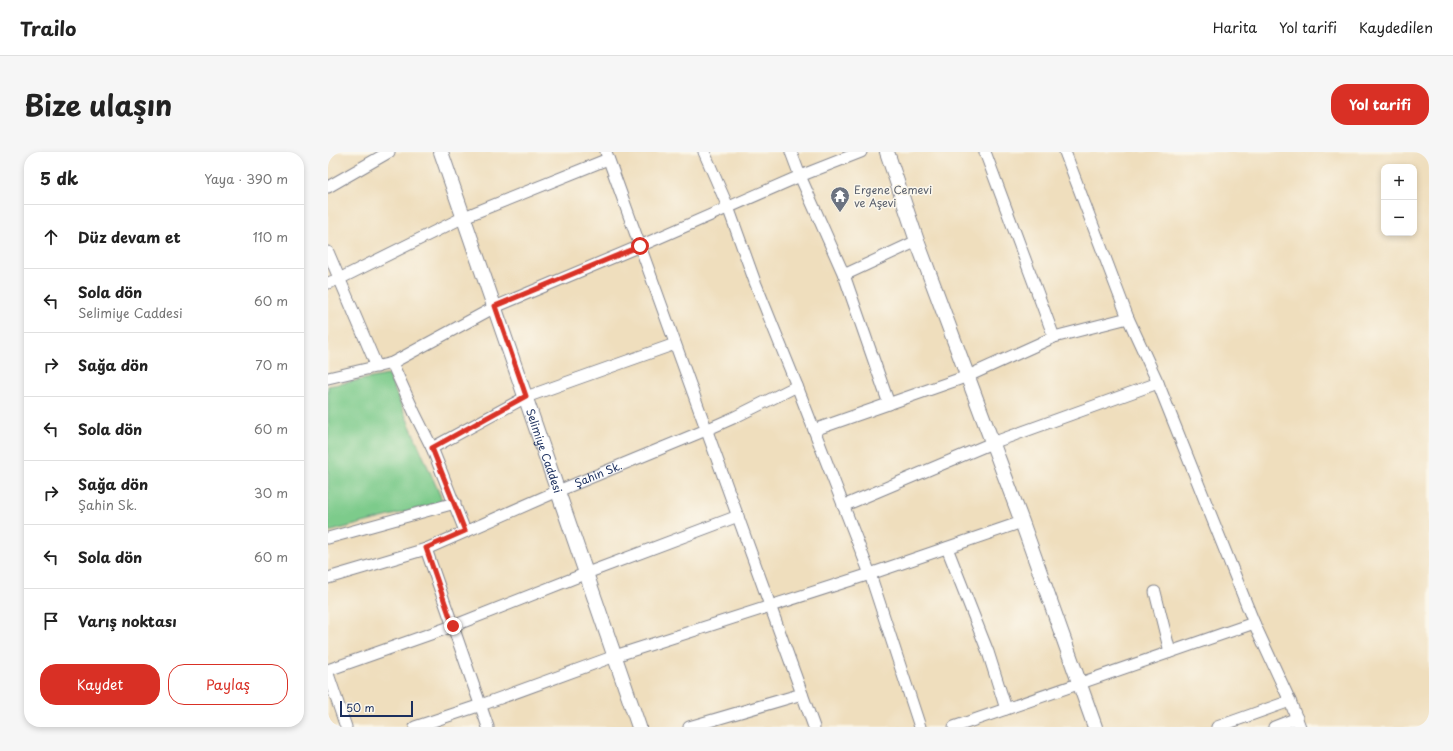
<!DOCTYPE html>
<html lang="tr">
<meta charset="utf-8">
<style>
:root{--surface:#fff;--page:#f6f6f6;--text:#222;--muted:#767676;--line:#e0e0e0;--accent:#d93025}
body{margin:0;font-family:"Playpen Sans",sans-serif;background:var(--page);color:var(--text)}
.controls{position:absolute;right:12px;top:12px;display:grid;overflow:hidden;border-radius:8px;box-shadow:0 2px 6px #0003}
.controls button{width:36px;height:36px;display:grid;place-items:center;padding:0;border:0;border-bottom:1px solid var(--line);background:var(--surface);color:var(--text);font:20px sans-serif}
.scale{position:absolute;left:12px;bottom:10px;width:73px;box-sizing:border-box;padding-left:4px;border:2px solid #1b2f5e;border-top:0;font-size:11px;line-height:14px;white-space:nowrap;color:#1b2f5e;-webkit-text-stroke:3px #fbf7ec;paint-order:stroke}
.stop{position:absolute;width:12px;height:12px;margin:-9px;border:3px solid #d93025;border-radius:50%;background:#fff}
.stop.end{background:#d93025;border-color:#fff;box-shadow:0 1px 4px #0008}
.list{margin:0;padding:0;list-style:none}
h2{display:flex;justify-content:space-between;align-items:center;height:52px;margin:0;padding:0 16px;font-size:17px}
h2 small{font-size:13px;font-weight:400;color:var(--muted)}
.list li{display:grid;grid-template-columns:26px 1fr auto;gap:12px;align-items:center;box-sizing:border-box;height:64px;padding:0 16px;border-top:1px solid var(--line)}
.list b{display:block;font-size:15px;white-space:nowrap}
.list p{margin:0;font-size:13px;white-space:nowrap;color:var(--muted)}
.list em{font-size:13px;font-style:normal;color:var(--muted)}
.actions{display:flex;gap:8px;padding:12px 16px}
.actions a{flex:1;padding:9px 0;border:1px solid var(--accent);border-radius:16px;text-align:center;font-size:14px;color:var(--accent)}
.actions .main{background:var(--accent);color:#fff}
.icon{flex:none;width:22px;height:22px;fill:none;stroke:currentColor;stroke-width:2;stroke-linecap:round;stroke-linejoin:round}
.map{position:relative;flex:none;width:1101px;height:575px;overflow:hidden;border-radius:16px}
header{display:flex;align-items:center;gap:24px;box-sizing:border-box;height:56px;padding:0 20px;background:var(--surface);border-bottom:1px solid var(--line)}
header strong{font-size:19px}
nav{display:flex;gap:22px;margin-inline-start:auto;font-size:14px}
.intro{display:flex;align-items:center;justify-content:space-between;box-sizing:border-box;height:96px;padding:0 24px}
h1{margin:0;font-size:28px}
.button{padding:10px 18px;border-radius:16px;background:var(--accent);color:#fff;font-size:14px;font-weight:700}
main{display:flex;gap:24px;padding:0 24px}
aside{flex:1;background:var(--surface);border-radius:16px;box-shadow:0 2px 6px #0003}
.map>svg:first-child{display:block}
</style>
<header>
<strong>Trailo</strong>
<nav><a>Harita</a><a>Yol tarifi</a><a>Kaydedilen</a></nav>
</header>
<div class="intro"><h1>Bize ulaşın</h1><a class="button">Yol tarifi</a></div>
<main>
<aside>
<h2>5 dk<small>Yaya · 390 m</small></h2>
<ul class="list">
<li><svg class="icon" aria-label="ahead" viewBox="0 0 24 24"><path d="M12 20V5M6 11l6-6 6 6"/></svg><div><b>Düz devam et</b></div><em>110 m</em></li>
<li><svg class="icon" aria-label="left" viewBox="0 0 24 24"><path d="M17 20v-9H6M10 6l-5 5 5 5"/></svg><div><b>Sola dön</b><p>Selimiye Caddesi</p></div><em>60 m</em></li>
<li><svg class="icon" aria-label="right" viewBox="0 0 24 24"><path d="M7 20v-9h11M14 6l5 5-5 5"/></svg><div><b>Sağa dön</b></div><em>70 m</em></li>
<li><svg class="icon" aria-label="left" viewBox="0 0 24 24"><path d="M17 20v-9H6M10 6l-5 5 5 5"/></svg><div><b>Sola dön</b></div><em>60 m</em></li>
<li><svg class="icon" aria-label="right" viewBox="0 0 24 24"><path d="M7 20v-9h11M14 6l5 5-5 5"/></svg><div><b>Sağa dön</b><p>Şahin Sk.</p></div><em>30 m</em></li>
<li><svg class="icon" aria-label="left" viewBox="0 0 24 24"><path d="M17 20v-9H6M10 6l-5 5 5 5"/></svg><div><b>Sola dön</b></div><em>60 m</em></li>
<li><svg class="icon" aria-label="arrive" viewBox="0 0 24 24"><path d="M6 21V4h12l-3 4 3 4H6"/></svg><div><b>Varış noktası</b></div></li>
</ul>
<div class="actions"><a class="main">Kaydet</a><a>Paylaş</a></div>
</aside>
<div class="map">
<svg width="1101" height="575" viewBox="0 0 1101 575">
<rect width="100%" height="100%" fill="#fbf7ec"/>
<filter id="ink" filterUnits="userSpaceOnUse"><feTurbulence type="fractalNoise" baseFrequency=".025" numOctaves="2"/><feDisplacementMap in="SourceGraphic" scale="8" xChannelSelector="R" yChannelSelector="G"/><feConvolveMatrix kernelMatrix="1 2 1 2 8 2 1 2 1" color-interpolation-filters="sRGB"/></filter>
<filter id="wash" filterUnits="userSpaceOnUse"><feTurbulence type="fractalNoise" baseFrequency=".012" numOctaves="4" result="noise"/><feDisplacementMap in="SourceGraphic" scale="16" xChannelSelector="R" yChannelSelector="G"/><feGaussianBlur stdDeviation="0.9" result="paint"/><feColorMatrix in="noise" values="0 0 0 0 0 0 0 0 0 0 0 0 0 0 0 0 0 1.4 0 .05"/><feComposite in="paint" operator="in"/></filter>
<g filter="url(#wash)">
<rect width="100%" height="100%" fill="#efdebd"/>
<path fill="#7dcb8b" stroke="#4c7d74" d="M60 223 115 350 0 380V234Z"/>
</g>
<g filter="url(#ink)">
<g fill="none" stroke-linecap="round" stroke-linejoin="round">
<g stroke="#85868e" stroke-width="13">
<g id="minor">
<path d="M278 0 486 575"/>
<path d="M376 0 400 55 427 130 469 234 542 422 592 575"/>
<path d="M463 0 472 24 516 123 561 252"/>
<path d="M657 0 726 185"/>
<path d="M737 0 800 166 830 231 926 471 962 549 972 575"/>
<path d="M0 35 61 0"/>
<path d="M0 100 49 215"/>
<path d="M516 123 589 89"/>
<path d="M0 131 11 127 136 65 280 7"/>
<path d="M64 211 87 262 104 296 137 379"/>
<path d="M0 226 64 211 167 155 312 94 472 24 533 0"/>
<path d="M486 278 640 224 726 185 800 166"/>
<path d="M104 296 198 245 347 192"/>
<path d="M515 354 664 291 830 231"/>
<path d="M0 386 127 351"/>
<path d="M619 396 660 500 678 557"/>
<path d="M98 397 160 575"/>
<path id="s1" d="M0 426 98 397 230 339 378 278 405 266 469 234"/>
<path d="M827 440 842 500"/>
<path d="M0 518 125 474 259 421 410 364"/>
<path d="M0 522 18 575"/>
<path d="M87 575 153 553 287 504 542 422 694 370"/>
<path d="M361 575 474 542"/>
<path d="M626 575 926 471"/>
<path d="M889 575 962 549"/>
<path d="M946 575 969 566"/>
</g>
</g>
<g stroke="#85868e" stroke-width="16">
<g id="tertiary">
<path id="s2" d="M113 0 311 575"/>
<path d="M559 0 589 89 694 370 767 575"/>
</g>
</g>
<use href="#minor" stroke="#fff" stroke-width="11"/>
<use href="#tertiary" stroke="#fff" stroke-width="14"/>
</g>
</g>
<g fill="none" stroke-linecap="round" stroke-linejoin="round" filter="url(#ink)">
<path stroke="#d93025" stroke-width="5" d="M125 474 98 396 137 379 104 296 198 244 167 154 312 94"/>
</g>
<defs>
<g id="temple-pin" transform="scale(1)"><path d="M0 17L-7.5 6A9.5 9.5 0 1 1 7.5 6Z" fill="#6b7280" stroke="#fbf7ec"/><path d="M0-6L5-2H3V0L6.5 2.5H4V6H1.5V3h-3V6H-4V2.5H-6.5L-3 0V-2H-5Z" fill="#fff"/></g>
</defs>
<g fill-rule="evenodd">
<use href="#temple-pin" x="512" y="44"/>
</g>
<g text-anchor="middle" stroke-width="3" stroke-linejoin="round" paint-order="stroke">
<g font-size="11" fill="#5b616d" stroke="#fbf7ec" text-anchor="start">
<text x="526" y="42">Ergene Cemevi<tspan x="526" dy="13">ve Aşevi</tspan></text>
</g>
<g font-size="11" fill="#1b2f5e" stroke="#fbf7ec">
<text dy="4" stroke="none"><textPath href="#s2" startOffset="316">Selimiye Caddesi</textPath></text>
<text dy="4" stroke="none"><textPath href="#s1" startOffset="290">Şahin Sk.</textPath></text>
</g>
</g>
</svg>
<div class="controls">
<button>+</button>
<button>−</button>
</div>
<div class="scale">50 m</div>
<div class="stop" style="left:312px;top:94px"></div>
<div class="stop end" style="left:125px;top:474px"></div>
</div>
</main>
